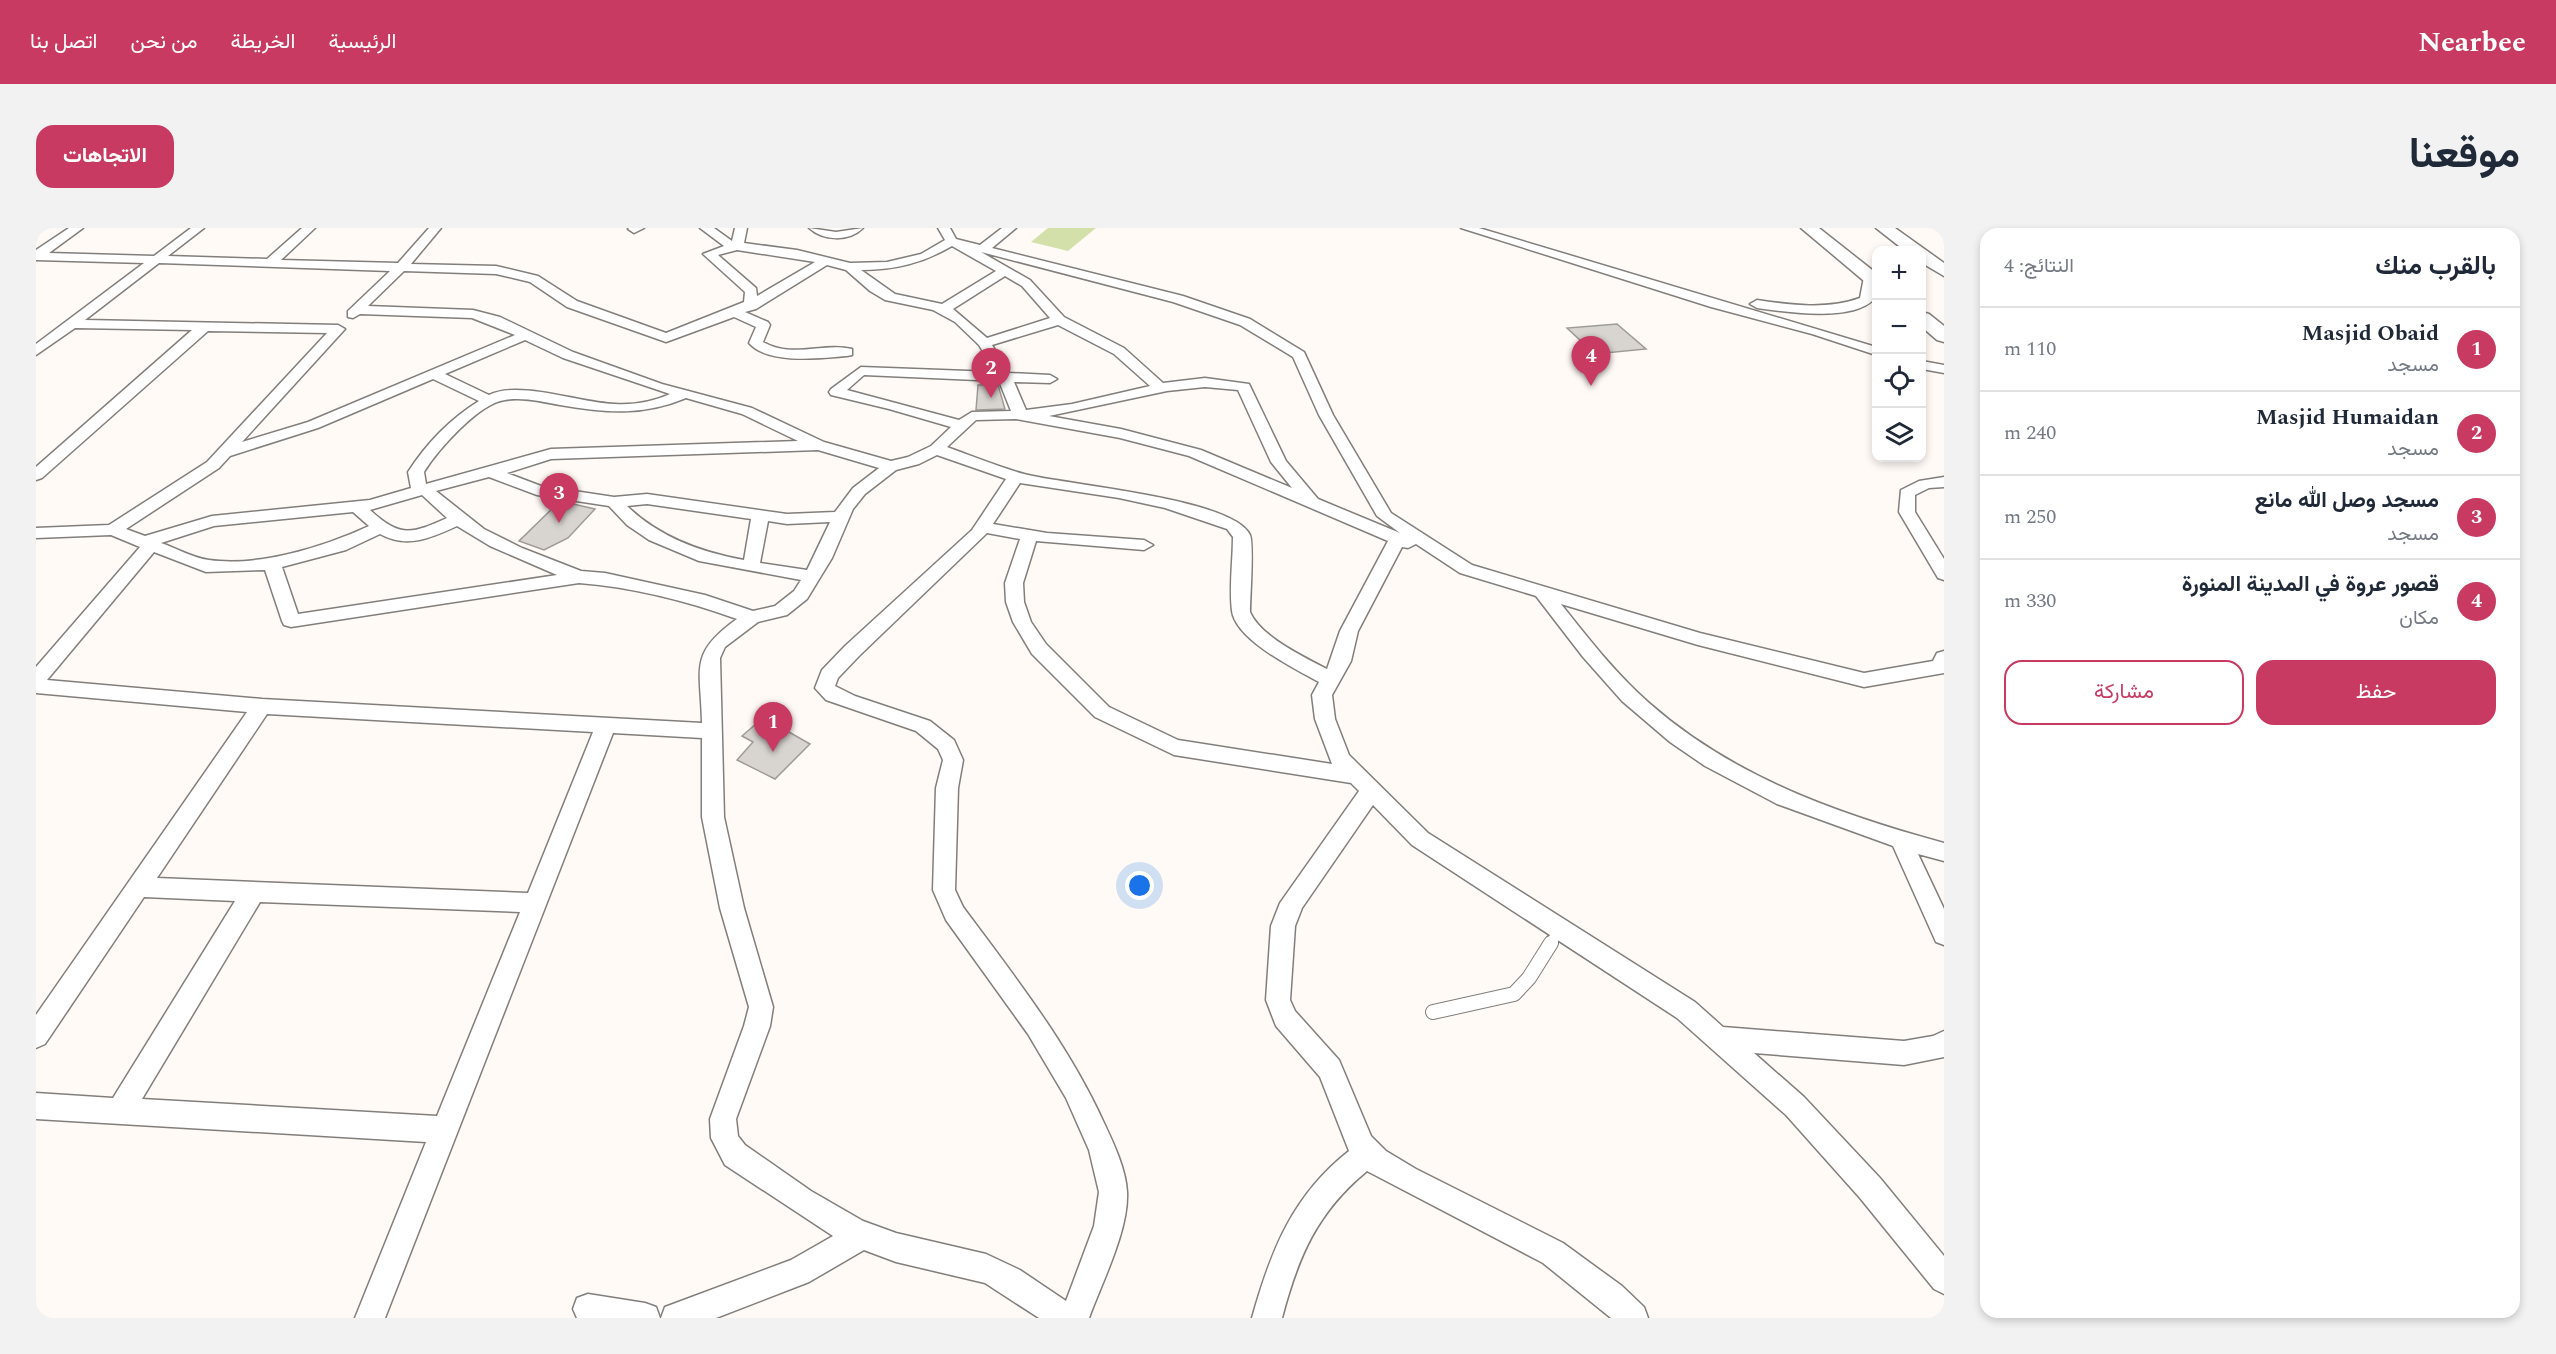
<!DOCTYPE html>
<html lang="ar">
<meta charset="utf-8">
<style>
:root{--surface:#fff;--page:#f2f2f3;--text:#1f2937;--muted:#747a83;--line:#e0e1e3;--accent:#c83a62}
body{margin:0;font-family:Spectral,Vazirmatn,serif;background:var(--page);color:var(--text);direction:rtl}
.controls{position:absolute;right:18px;top:18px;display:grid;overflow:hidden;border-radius:12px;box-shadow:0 3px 9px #0003}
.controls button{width:54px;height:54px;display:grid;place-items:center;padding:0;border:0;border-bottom:2px solid var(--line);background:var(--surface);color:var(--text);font:30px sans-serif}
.you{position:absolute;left:1104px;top:658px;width:21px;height:21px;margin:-15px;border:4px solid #fff;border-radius:50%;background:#1a73e8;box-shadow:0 0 0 9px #1a73e833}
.badge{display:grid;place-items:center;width:39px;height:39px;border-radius:50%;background:var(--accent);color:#fff;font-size:20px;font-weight:700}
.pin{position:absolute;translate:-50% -50px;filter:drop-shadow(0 2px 3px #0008)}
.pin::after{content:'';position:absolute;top:32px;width:21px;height:18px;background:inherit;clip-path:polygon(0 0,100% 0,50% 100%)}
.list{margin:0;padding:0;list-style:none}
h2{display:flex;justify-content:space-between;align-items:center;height:78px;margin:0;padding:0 24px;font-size:26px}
h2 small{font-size:20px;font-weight:400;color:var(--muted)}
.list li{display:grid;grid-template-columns:39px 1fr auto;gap:18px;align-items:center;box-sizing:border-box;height:84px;padding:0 24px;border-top:2px solid var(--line)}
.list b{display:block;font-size:22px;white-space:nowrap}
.list p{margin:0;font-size:20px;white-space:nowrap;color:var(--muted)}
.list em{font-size:20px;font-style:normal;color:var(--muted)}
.actions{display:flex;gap:12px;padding:18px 24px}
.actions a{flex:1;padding:14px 0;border:2px solid var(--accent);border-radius:18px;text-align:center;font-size:21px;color:var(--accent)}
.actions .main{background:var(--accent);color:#fff}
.icon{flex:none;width:33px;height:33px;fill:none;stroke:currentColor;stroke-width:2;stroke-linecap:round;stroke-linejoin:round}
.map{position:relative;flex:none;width:1908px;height:1090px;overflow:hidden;direction:ltr;border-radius:18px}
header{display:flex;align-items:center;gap:36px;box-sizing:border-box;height:84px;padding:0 30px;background:var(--accent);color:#fff}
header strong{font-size:28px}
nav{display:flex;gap:33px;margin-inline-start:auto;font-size:21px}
.intro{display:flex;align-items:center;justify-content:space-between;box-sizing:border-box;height:144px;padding:0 36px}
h1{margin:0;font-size:42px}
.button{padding:15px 27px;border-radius:18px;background:var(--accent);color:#fff;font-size:21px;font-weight:700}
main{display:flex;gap:36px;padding:0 36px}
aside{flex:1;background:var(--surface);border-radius:18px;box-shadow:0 3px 9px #0003}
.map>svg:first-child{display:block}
</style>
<header>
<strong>Nearbee</strong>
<nav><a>الرئيسية</a><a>الخريطة</a><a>من نحن</a><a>اتصل بنا</a></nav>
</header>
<div class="intro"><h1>موقعنا</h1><a class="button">الاتجاهات</a></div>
<main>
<aside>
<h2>بالقرب منك<small>النتائج: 4</small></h2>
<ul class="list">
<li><span class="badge">1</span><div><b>Masjid Obaid</b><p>مسجد</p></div><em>110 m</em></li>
<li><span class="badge">2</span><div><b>Masjid Humaidan</b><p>مسجد</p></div><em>240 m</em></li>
<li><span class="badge">3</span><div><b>مسجد وصل الله مانع</b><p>مسجد</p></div><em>250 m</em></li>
<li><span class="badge">4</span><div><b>قصور عروة في المدينة المنورة</b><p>مكان</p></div><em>330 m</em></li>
</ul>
<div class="actions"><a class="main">حفظ</a><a>مشاركة</a></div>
</aside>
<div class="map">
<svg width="1908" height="1090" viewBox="0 0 1908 1090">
<rect width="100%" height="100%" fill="#fffaf6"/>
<path fill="#d4e0a9" d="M1012 0H1060L1032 23 995 14Z"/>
<g fill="#d8d4d0" stroke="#9e9b97" stroke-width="1.5">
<path d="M1581 96 1610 121 1559 126 1531 100Z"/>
<path d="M942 157H962L969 181 940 182Z"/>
<path d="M524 273 559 281 532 310 508 322 483 313Z"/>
<path d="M721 495 739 496 774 516 739 551 701 532 717 514 706 508Z"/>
</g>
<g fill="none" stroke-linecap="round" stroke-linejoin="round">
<g stroke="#827e7b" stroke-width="14">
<path id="lane-far1" d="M1514 716 1524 701"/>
</g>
<g stroke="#827e7b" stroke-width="16">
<path id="lane" d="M1397 784 1478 766 1493 750 1515 715"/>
</g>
<g stroke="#827e7b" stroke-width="3">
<g id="street">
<path d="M33 0H47L13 25 118 28 155 0H168L132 28 231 31 266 0H279L245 32 362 35 393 0H405L375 36 460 38 502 48 541 73 630 105 708 74 709 64 667 26 688 18 664 0H678L696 13 699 0H711L708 15 761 22 814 35 851 34 885 26 909 12 902 0H914L920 11 944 17 966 0H980L956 20 1147 68 1214 91 1268 124 1297 187 1355 285 1436 337 1664 405 1828 445 1897 433 1901 425 1908 423V445L1828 459 1662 417 1525 376C1552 410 1580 446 1613 475 1697 549 1802 586 1908 615V633L1882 626 1908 681V717L1900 714 1857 618 1741 576 1669 538 1634 514 1586 473 1547 429 1500 368 1424 345 1380 316 1372 320 1366 319 1322 403 1315 433 1296 467 1299 491 1313 527 1392 605 1659 774 1687 799 1868 813 1897 808 1908 803V829L1868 837 1718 825 1768 869 1844 950 1908 1028V1066L1898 1061 1824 970 1750 887 1641 790 1376 617 1337 577 1266 680 1259 698 1254 772 1259 783 1303 832 1335 908 1350 923 1380 941 1527 1015 1586 1058 1608 1079 1612 1090H1575L1507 1035 1331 943C1281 984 1262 1029 1246 1090H1216C1235 1022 1257 967 1313 923L1284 849 1240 798 1230 772 1235 698 1244 675 1323 563 1315 555 1138 527 1059 489 996 426 977 394 970 374 969 355 984 311 951 305 823 428 802 450 799 458 819 468 894 493 918 512 927 532 922 560 919 662 927 679C979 749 1032 816 1068 895 1078 916 1090 942 1091 964 1093 1002 1066 1054 1053 1090H1003L949 1055 860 1034 828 1022 773 1054 680 1090H625L629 1079 755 1032 797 1008 689 937 675 910 674 891 708 798 713 779 684 680 666 589V510L577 505 349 1090H319L390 914 0 891V865L77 870 199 673 108 669 9 816 0 820V787L211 484 0 465V439L104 319 75 307 0 310V300L73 297 171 234 291 105 172 103 6 250 0 252V239L156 102 39 100 0 127V116L108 35 0 32V22ZM916 18 960 43 906 76 859 66 825 42C859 42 887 35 916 18ZM701 22 779 34 721 68 720 60 682 27ZM945 24 1137 74 1204 97 1257 129 1283 187 1341 288 1364 305 1282 271 1250 233 1213 156 1169 150 1127 155 1088 120 1028 89 994 52ZM123 35 354 43 312 83V89L317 90 324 86 436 90 479 107 272 194 206 214 309 101 302 97 49 92ZM791 37 810 42 834 63 849 72 897 82 919 94 943 117 959 144 825 139 795 161 793 164 795 167 853 181 915 199 895 218 872 229 855 233 788 214 716 180 626 156 537 124 464 89 437 82 332 78 368 43 460 46 494 54 531 79 630 114 698 89 720 99 713 115C732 137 785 130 811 128L816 127V121C787 114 757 131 727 114L734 97 732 94 709 84 720 81ZM969 48 986 58 1014 90 951 110 917 81ZM1022 97 1078 126 1114 158 1036 176 990 182 978 154 1014 155 1021 151 1014 147 973 145 956 117ZM489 112 527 130 634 166C616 174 598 177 579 176 544 175 484 152 453 167L409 146ZM828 147 963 153 975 183 936 184 923 192 811 162ZM397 151 443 173C414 191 390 216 372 244L375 260 334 272 176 288 109 308 90 301 183 240 194 228 282 200ZM1169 159 1202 162 1235 234 1256 260 1165 222 1085 201 1013 188 1131 163ZM650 170 706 186 762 213 515 221 390 256 388 244C401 223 443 175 469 172 487 169 507 174 524 177 569 185 607 188 650 170ZM980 191 1084 210 1153 228 1352 313 1304 403 1291 441C1268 429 1225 409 1214 384 1214 369 1218 317 1214 307 1197 270 1029 257 988 246 963 239 936 228 911 219L940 192ZM782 222 843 240 817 260 799 284 751 286 611 266 578 269 505 258 471 245 515 231ZM901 227 970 251 936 302 809 418 786 442 779 460 790 472 880 503 902 521 907 532 900 560 897 662 910 692 992 806 1030 870 1053 922 1063 964 1058 998 1030 1073 984 1042 950 1026 860 1005 827 993 775 963 709 917 702 908 700 891 734 798 737 779 708 680 688 589 684 430 689 419 722 394 751 387 771 371 796 330 817 281 829 266 860 242 883 236ZM453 249 501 267 573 278 591 297 613 312 663 333 765 352 758 363 739 378 717 383 669 367 569 345 545 343 486 320 448 301 400 263ZM984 255 1083 270 1129 280 1191 301 1197 309C1197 332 1193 359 1196 383 1200 412 1259 441 1283 454L1276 467 1279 491 1296 536 1142 512 1073 479 1010 416 995 394 988 374 987 355 1000 313 1108 322 1117 317 1108 312 1011 305 957 296ZM386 267 411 290C375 306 365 310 334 282ZM611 276 715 291 708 332C664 324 623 309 591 278ZM317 284 333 298C287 319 224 339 173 332 157 330 140 320 125 315L178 298ZM732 293 751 296 794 294 771 342 724 335ZM421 298 454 318 521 347 262 386 246 339 310 322 344 306C371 321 395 310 421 298ZM118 324 170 344 229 342 246 393 248 397 255 399 543 355C596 359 651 373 701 391 652 426 665 440 666 495L226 471 11 452ZM231 486 557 504 492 665 121 650ZM224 674 484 684 401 888 106 871Z"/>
<path d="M608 0 598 5 592 1 593 0Z"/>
<path d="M773 0 800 4 827 0C813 14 787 13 773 0Z"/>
<path d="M1425 0H1443L1840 119V127L1776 106 1675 79Z"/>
<path d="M1834 45 1840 49 1837 72C1815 94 1749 84 1721 80L1714 76 1721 72C1755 77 1791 82 1824 70L1828 49Z"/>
<path d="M1886 133 1908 137V145L1886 141Z"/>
<path d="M1908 249V259L1893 260 1879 267V284L1908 331V352L1902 350 1863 284 1865 262 1883 253Z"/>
<path d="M552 1066 609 1075 620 1079 624 1090H541L537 1081 541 1070Z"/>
</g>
</g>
<g stroke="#827e7b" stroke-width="3">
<g id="secondary">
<path d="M1765 0H1783L1840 45V59L1834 58Z"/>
<path d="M1840 0H1859L1908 35V48L1886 35V22H1868Z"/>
<path d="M1886 84 1893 86 1908 98V114L1901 112 1886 99Z"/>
</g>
</g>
<use href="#lane-far1" stroke="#fff" stroke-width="10"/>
<use href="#lane" stroke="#fff" stroke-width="14"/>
<use href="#street" fill="#fff" fill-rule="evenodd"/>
<use href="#secondary" fill="#fff" fill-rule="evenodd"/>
</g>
</svg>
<div class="controls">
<button>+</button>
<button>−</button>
<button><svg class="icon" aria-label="locate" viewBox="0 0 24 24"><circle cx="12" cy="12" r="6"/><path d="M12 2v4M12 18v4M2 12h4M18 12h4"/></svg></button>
<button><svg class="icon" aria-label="layers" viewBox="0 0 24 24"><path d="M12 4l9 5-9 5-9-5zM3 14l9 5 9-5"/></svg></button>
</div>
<div class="you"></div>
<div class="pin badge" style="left:737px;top:524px">1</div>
<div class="pin badge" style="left:955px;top:170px">2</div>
<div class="pin badge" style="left:523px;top:295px">3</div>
<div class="pin badge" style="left:1555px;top:158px">4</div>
</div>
</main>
